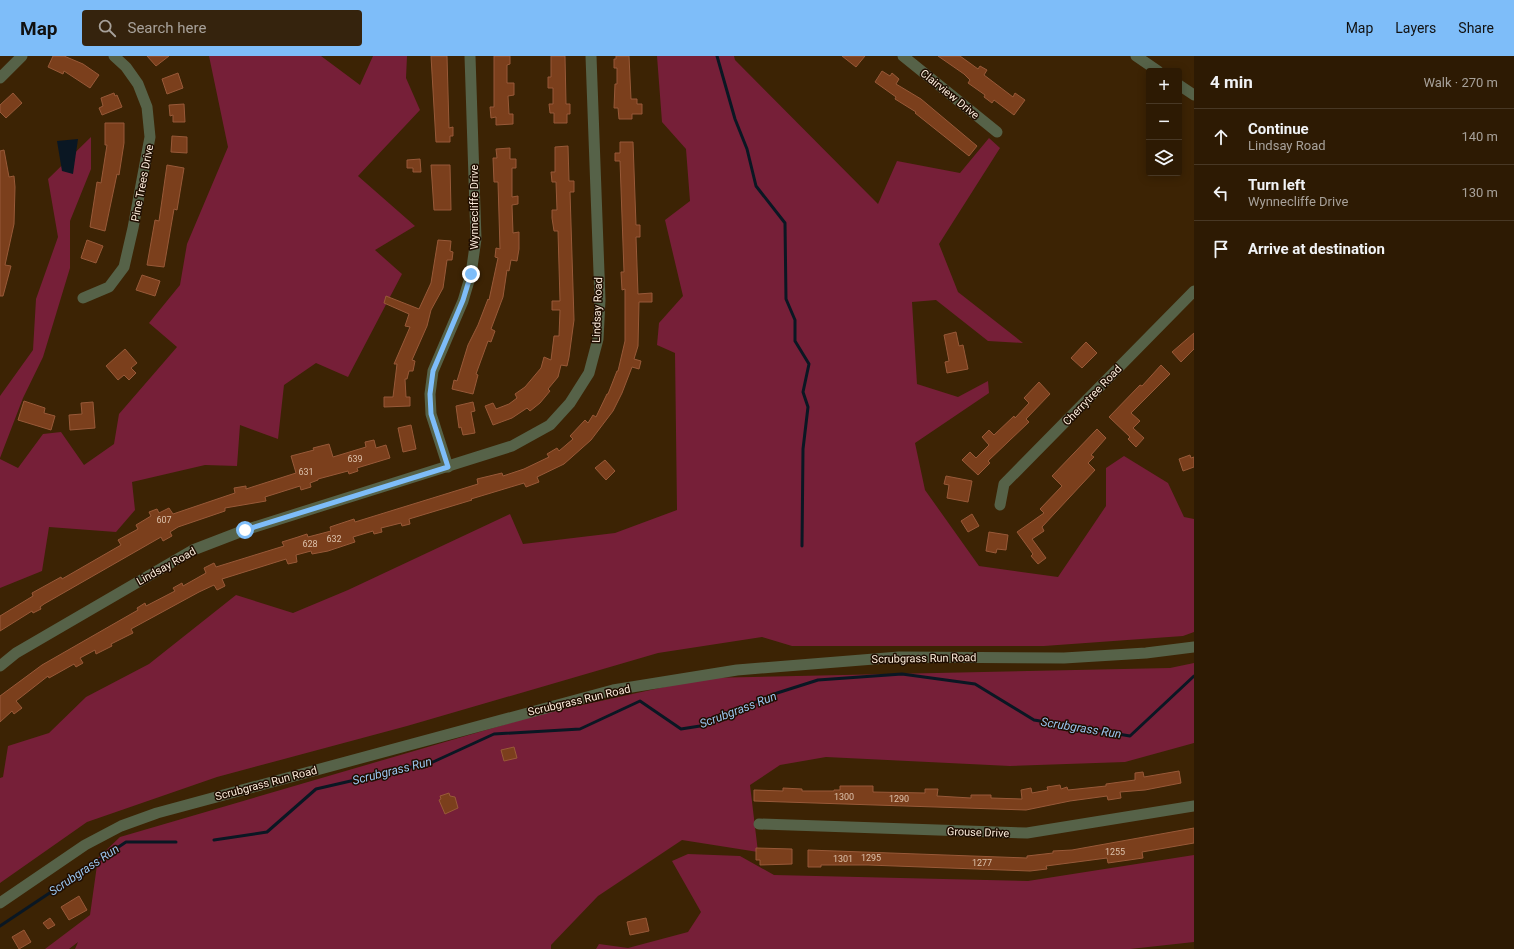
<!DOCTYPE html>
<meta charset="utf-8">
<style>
:root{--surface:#2d1a03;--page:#35230d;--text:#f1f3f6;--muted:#a7a19a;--line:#483825;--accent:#7ebdf9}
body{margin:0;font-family:Roboto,sans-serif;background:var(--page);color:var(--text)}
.controls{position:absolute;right:12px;top:12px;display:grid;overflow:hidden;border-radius:4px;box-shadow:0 2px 10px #0003}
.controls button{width:36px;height:36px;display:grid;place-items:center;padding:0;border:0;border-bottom:1px solid var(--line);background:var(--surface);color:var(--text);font:20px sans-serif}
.stop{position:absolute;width:12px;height:12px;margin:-9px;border:3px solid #7ebdf9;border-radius:50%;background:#fff}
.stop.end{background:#7ebdf9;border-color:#fff;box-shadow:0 1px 4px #0008}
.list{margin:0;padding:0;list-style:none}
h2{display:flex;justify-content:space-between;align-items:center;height:52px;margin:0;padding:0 16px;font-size:17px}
h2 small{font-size:13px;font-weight:400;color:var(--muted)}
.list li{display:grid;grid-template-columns:26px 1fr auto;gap:12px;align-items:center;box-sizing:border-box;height:56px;padding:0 16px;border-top:1px solid var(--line)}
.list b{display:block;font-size:15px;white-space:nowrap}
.list p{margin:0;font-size:13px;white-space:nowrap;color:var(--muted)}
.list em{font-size:13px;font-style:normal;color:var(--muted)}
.icon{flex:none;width:22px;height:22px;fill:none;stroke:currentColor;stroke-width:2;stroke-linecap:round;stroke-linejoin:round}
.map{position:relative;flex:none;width:1194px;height:893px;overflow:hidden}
header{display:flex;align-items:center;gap:24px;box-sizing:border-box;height:56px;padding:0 20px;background:var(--accent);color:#111}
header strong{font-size:19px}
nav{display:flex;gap:22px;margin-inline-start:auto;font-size:14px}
.search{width:280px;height:36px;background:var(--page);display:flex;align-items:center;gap:10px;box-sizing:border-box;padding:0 14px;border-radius:4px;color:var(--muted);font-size:15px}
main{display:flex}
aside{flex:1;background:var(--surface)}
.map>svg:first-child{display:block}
</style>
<header>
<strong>Map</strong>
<div class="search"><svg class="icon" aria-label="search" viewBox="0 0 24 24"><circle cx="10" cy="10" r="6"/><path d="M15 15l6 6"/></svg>Search here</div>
<nav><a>Map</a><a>Layers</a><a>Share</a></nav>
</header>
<main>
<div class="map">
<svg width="1194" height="893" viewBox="0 0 1194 893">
<rect width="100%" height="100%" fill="#3c2304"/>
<g fill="#761f38">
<path d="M209 0H321L360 29 373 0H407L406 22 420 54 358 120 415 170 375 194 402 218 348 321 316 307 284 329 278 383 240 369 237 410 205 409 132 426 135 454 116 476 49 471 42 515 0 532V403L18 412 43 378 61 376 84 409 114 388 119 358 177 291 149 267 180 229 187 188 228 91Z"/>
<path d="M657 0H734L735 4 878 148 897 105 960 117 989 82 1000 92 939 188 958 236 1023 287 988 285 936 244 912 246 917 328 958 341 988 325 989 337 915 387 925 434 979 510 1058 521 1106 450V412L1124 400 1168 427 1184 461 1194 463V576L1183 580 1044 590H792L762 581 658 597 407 670 217 721 87 766 0 827V722L3 721 8 690 49 677 86 641 149 608 236 539 293 557 348 534 510 458 523 488 615 477 677 454 675 297 657 289 659 267 683 240 665 164 690 145 686 93 662 66Z"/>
<path d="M91 81V113L70 165V212L43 301 23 342 0 402V340L33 294 36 243 58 181 48 123Z"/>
<path d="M1194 607V687L1125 706 1010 710 826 701 780 709 750 729 758 796 682 784 598 840 551 889V893H75L78 886 69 893H45L90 859 98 802 120 781 537 659 705 622 1170 612Z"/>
<path d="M688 798 740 800 774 819 1028 825 1194 799V886L1130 893H596L599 888 628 892 688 876 701 856 672 805Z"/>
</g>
<path fill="#0a1723" d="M78 83 73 118 62 115 57 85Z"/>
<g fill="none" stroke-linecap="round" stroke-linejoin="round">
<g stroke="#0a1723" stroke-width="3">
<path d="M717 0 735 63 747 93 756 130 785 167 786 243 795 264V285L809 308 803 336 808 351 803 393 802 490"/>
<path d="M214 784 267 776 316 733 433 706 494 678 580 673 640 645 681 673 700 670 714 661 736 655 774 638 818 624 902 618 975 628 1034 664 1130 680 1194 620"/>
<path d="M0 870 126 786H176"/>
</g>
</g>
<g fill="#7b3f1c" stroke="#985938">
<path d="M53 0H64L83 8 99 19 90 32 64 15 63 18 48 11Z"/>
<path d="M147 0H169L156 10Z"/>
<path d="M431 0H447L449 72 453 71V80H450V86H436Z"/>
<path d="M494 0H510V8L507 9V27H514V39L508 40 509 58H513V68L496 69V61L491 62 490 51H494Z"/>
<path d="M551 0H565L566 48H570V58H567V67H554V57H550L549 48H553V32H548V21H551Z"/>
<path d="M616 0H629L631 43H637V48H642V58H632V63H619L618 52H614L615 28H617V12H614V3H616Z"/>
<path d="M842 0H865L856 11Z"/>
<path d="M938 0H960L978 13 980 10 987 14 984 19 1013 41 1015 37 1025 44 1014 59 994 44 992 47 984 41 985 39 968 27 970 24 964 18Z"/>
<path d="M882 15 890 20 892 17 899 23 896 28 921 43 977 90 969 100 915 57 916 56 895 43 896 41 875 26Z"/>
<path d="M178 17 183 32 167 38 162 23Z"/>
<path d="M13 37 22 47 6 62 0 56V49Z"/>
<path d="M114 37 115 40 117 39 122 51 102 59 99 52 103 50 101 42Z"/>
<path d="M184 48 185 66H173V59L170 60 169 49Z"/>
<path d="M105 67H124V87L119 119 117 118 105 175 90 171 97 126 101 127 107 89H105Z"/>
<path d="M172 80 187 81V97L171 96Z"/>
<path d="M620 86H633L636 169H640V181H636L638 238 652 237V246H639L638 290 634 303 641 305 639 313 632 311 622 337 613 355 591 384 564 408 537 421 539 426 526 431 524 427 471 443 472 444 409 463 410 468 402 470 401 467 381 472 382 476 374 478 373 475 353 481 355 486 328 495 312 498 311 495 296 499 297 506 288 508 286 503 222 523 225 530 217 534 214 529 199 536 131 573 133 577 111 588 112 590 96 598 95 594 80 602 83 607 76 611 74 608 49 622 48 620 16 645 22 652 14 658 12 655 0 666V640L42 609 138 554 137 552 145 547 146 550 175 535 173 532 182 527 183 530 206 517 204 512 214 507 216 511 284 490 282 486 298 481 307 478 308 481 331 475 330 471 354 463 355 466 478 428 477 423 502 417 503 420 524 413 549 401 547 398 557 392 559 395 573 383 570 380 585 364 588 367 593 359 596 361 607 338H608L617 315H618L625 285V233L622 234 621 216H624L620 105H615V97H620Z"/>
<path d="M568 90 569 125H574V136H570L574 264 569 301 567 310 561 309 558 321 548 333 550 335 540 347 530 355 527 352 512 362 493 369 485 350 493 347 496 353 509 348 517 342 515 338 525 331 541 312 544 301 551 304 554 280H559L560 254H552V245H560L558 175H554L552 162V154H557L556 126H552L551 116H555V91Z"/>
<path d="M510 92V103H516V112H512V141L518 140V148L512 149 513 177 519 176V193L517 205 511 204 509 215 507 214 503 241 491 273 495 275 491 286 488 285 476 318 478 319 473 338 452 333 454 324 457 325 468 289 478 269 488 243 489 244 498 202 495 201 496 192 500 193 498 126H494L493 102H497L496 93Z"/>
<path d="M4 94 9 121 14 120 15 131 14 168 5 209 11 210 3 240H0V95Z"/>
<path d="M420 103 421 116H413V112H407V104Z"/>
<path d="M167 109 184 112 177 154 174 153 164 211 147 209 155 164 159 165Z"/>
<path d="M431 109H450L451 154H434Z"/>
<path d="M87 184 103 190 96 207 81 202Z"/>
<path d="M438 184 451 185 450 195 453 196 452 204H447L443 232 431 254 427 270 412 304 415 305 413 315H409L407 323H405L406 341H410V350L384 351V341H393L397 308H394L410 271 405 270 409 258 384 247 386 240 419 253 431 227Z"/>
<path d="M142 219 160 225 155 240 136 234Z"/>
<path d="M956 276 959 290 963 289 968 313 947 317 945 306 949 305 944 279Z"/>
<path d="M1194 277V293L1181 306 1172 296Z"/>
<path d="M1086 286 1097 297 1082 312 1071 302Z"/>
<path d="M125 293 137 307 131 312 136 317 129 324 124 319 118 324 106 310Z"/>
<path d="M1161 309 1170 318 1131 357 1140 365 1133 372 1144 382 1136 391 1128 383 1130 381 1109 361 1140 329 1142 330Z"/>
<path d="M1039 326 1050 338 1026 363 1029 366 988 405 990 407 978 419 962 404 970 396 976 402 989 389 982 381 989 374 994 379 1014 360 1015 362 1029 347 1024 342Z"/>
<path d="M24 345 45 352 44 357 55 360 51 374 18 364Z"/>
<path d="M93 346 95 372 70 374 69 359 82 358 81 347Z"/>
<path d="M473 346 475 355 471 356 475 377 463 379 461 371 459 372 456 350Z"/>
<path d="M411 369 416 393 403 396 398 372Z"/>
<path d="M1097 373 1106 382 1091 399 1094 401 1088 407 1095 414 1042 471 1044 475 1032 483 1046 502 1038 508 1031 500 1033 498 1017 476 1044 457 1040 453 1062 430 1052 420Z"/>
<path d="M374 384 376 392 386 389 390 402 357 412 358 415 349 418 348 415 318 423V424L310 427 311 431 301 434 300 430 265 441 266 445 225 452V455L178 471 170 476 172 480 163 485 161 481 44 548 40 551 41 553 33 557 32 555 0 575V560L33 540 32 537 61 521 62 523 121 489 118 484 138 473 136 469 151 460 149 456 157 453 159 457 169 452 173 458 235 437 234 432 246 430V433L296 417 291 400 314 394 313 392 329 388 333 401 366 391 365 386Z"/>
<path d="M1190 399 1191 402 1194 401V411L1183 415 1179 403Z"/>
<path d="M605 404 615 415 606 424 595 412Z"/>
<path d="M946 420 972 425 968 446 947 442 949 429 944 428Z"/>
<path d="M972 458 979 470 968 476 961 465Z"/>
<path d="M989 476 1008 479 1006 494 997 493 996 497 986 495Z"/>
<path d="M514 691 517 702 504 705 501 694Z"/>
<path d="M1179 715 1181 727 1145 734 1120 736 1121 742 1108 744 1107 740 1070 745 1026 754 754 745V734L783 735V732L802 733V735H834V734H840V730H873V736L925 737V733H938L937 740 971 742V739H991V742L1022 743 1021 734 1031 732 1032 737 1048 734 1047 731 1060 729 1061 733 1067 731 1068 734 1106 730V728L1135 724V717L1143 716 1144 721Z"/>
<path d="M449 737 450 740 455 741 458 752 445 758 439 744 441 743 440 740Z"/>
<path d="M1194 772V787L1142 796 1143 802 1108 807 1107 802 1046 810 1047 813 1030 815 868 809H821V811H808V794L1027 802V800L1053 797V795L1072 794Z"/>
<path d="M756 792 792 793V808L760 809V804H756Z"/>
<path d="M79 840 87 854 69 864 61 851Z"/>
<path d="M50 862 55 869 48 873 43 867Z"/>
<path d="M646 862 649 875 630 879 627 866Z"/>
<path d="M24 874 31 886 19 893 12 881Z"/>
</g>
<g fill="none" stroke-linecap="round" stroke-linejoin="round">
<g stroke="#566248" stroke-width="11">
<path d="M903 0 997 76"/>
<path d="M1136 0 1158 15"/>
<path d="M0 22 22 0"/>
<path d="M1179 29 1194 39"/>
<path d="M83 242 109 231 124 211 133 172 150 81 147 51 138 28 126 11 114 0"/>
<path d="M448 411 431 358 430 338 433 315 463 245 471 218 476 183 470 0"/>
<path d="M1000 449 1004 428 1194 235"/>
<path d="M0 610 16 597 193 494 245 474 512 390 550 369 570 347 589 317 598 283 600 244 591 0"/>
<path d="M759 768 1027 777 1194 750"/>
</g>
<path stroke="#566248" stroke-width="11" d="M0 847 85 789 121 770 157 757 613 634 737 614 899 601 1064 602 1146 597 1194 591"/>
</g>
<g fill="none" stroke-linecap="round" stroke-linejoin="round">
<path stroke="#7ebdf9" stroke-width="5" d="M245 474 448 411 431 358 430 338 433 315 463 244 471 218"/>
</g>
<g text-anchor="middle" stroke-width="3" stroke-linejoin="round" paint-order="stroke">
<g font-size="9" fill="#dcc1ab">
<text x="355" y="406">639</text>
<text x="306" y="419">631</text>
<text x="164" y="467">607</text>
<text x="334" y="486">632</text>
<text x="310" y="491">628</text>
<text x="844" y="744">1300</text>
<text x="899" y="746">1290</text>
<text x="1115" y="799">1255</text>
<text x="871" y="805">1295</text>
<text x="843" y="806">1301</text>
<text x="982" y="810">1277</text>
</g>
<g font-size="11" fill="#fcecdb" stroke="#1f0d00">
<text transform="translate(950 38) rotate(39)" y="4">Clairview Drive</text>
<text transform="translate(142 127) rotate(-79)" y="4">Pine Trees Drive</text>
<text transform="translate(474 151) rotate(-90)" y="4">Wynnecliffe Drive</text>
<text transform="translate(597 254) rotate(-88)" y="4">Lindsay Road</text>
<text transform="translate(1092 339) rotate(-46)" y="4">Cherrytree Road</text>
<text transform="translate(166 510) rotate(-29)" y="4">Lindsay Road</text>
<text transform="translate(924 602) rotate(-1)" y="4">Scrubgrass Run Road</text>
<text transform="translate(579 644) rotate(-13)" y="4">Scrubgrass Run Road</text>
<text transform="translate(266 727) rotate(-15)" y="4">Scrubgrass Run Road</text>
<text transform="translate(978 776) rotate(2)" y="4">Grouse Drive</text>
</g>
<g font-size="12" font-style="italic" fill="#99c4ed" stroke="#1f0d00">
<text transform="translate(738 654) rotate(-21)" y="4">Scrubgrass Run</text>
<text transform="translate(1081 672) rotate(9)" y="4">Scrubgrass Run</text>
<text transform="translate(392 715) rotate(-14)" y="4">Scrubgrass Run</text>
<text transform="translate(84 814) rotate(-34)" y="4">Scrubgrass Run</text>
</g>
</g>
</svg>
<div class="controls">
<button>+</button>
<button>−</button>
<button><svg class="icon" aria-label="layers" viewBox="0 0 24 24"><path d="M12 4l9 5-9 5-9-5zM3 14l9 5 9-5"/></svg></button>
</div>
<div class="stop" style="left:245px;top:474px"></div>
<div class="stop end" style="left:471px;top:218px"></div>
</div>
<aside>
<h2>4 min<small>Walk · 270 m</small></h2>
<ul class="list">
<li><svg class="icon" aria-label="ahead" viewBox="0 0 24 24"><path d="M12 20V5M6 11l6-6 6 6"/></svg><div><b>Continue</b><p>Lindsay Road</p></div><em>140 m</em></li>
<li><svg class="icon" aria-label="left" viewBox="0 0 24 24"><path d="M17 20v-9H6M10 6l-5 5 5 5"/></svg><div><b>Turn left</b><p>Wynnecliffe Drive</p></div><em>130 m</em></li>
<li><svg class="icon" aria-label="arrive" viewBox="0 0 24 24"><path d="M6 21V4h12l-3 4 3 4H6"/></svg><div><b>Arrive at destination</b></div></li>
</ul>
</aside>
</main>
